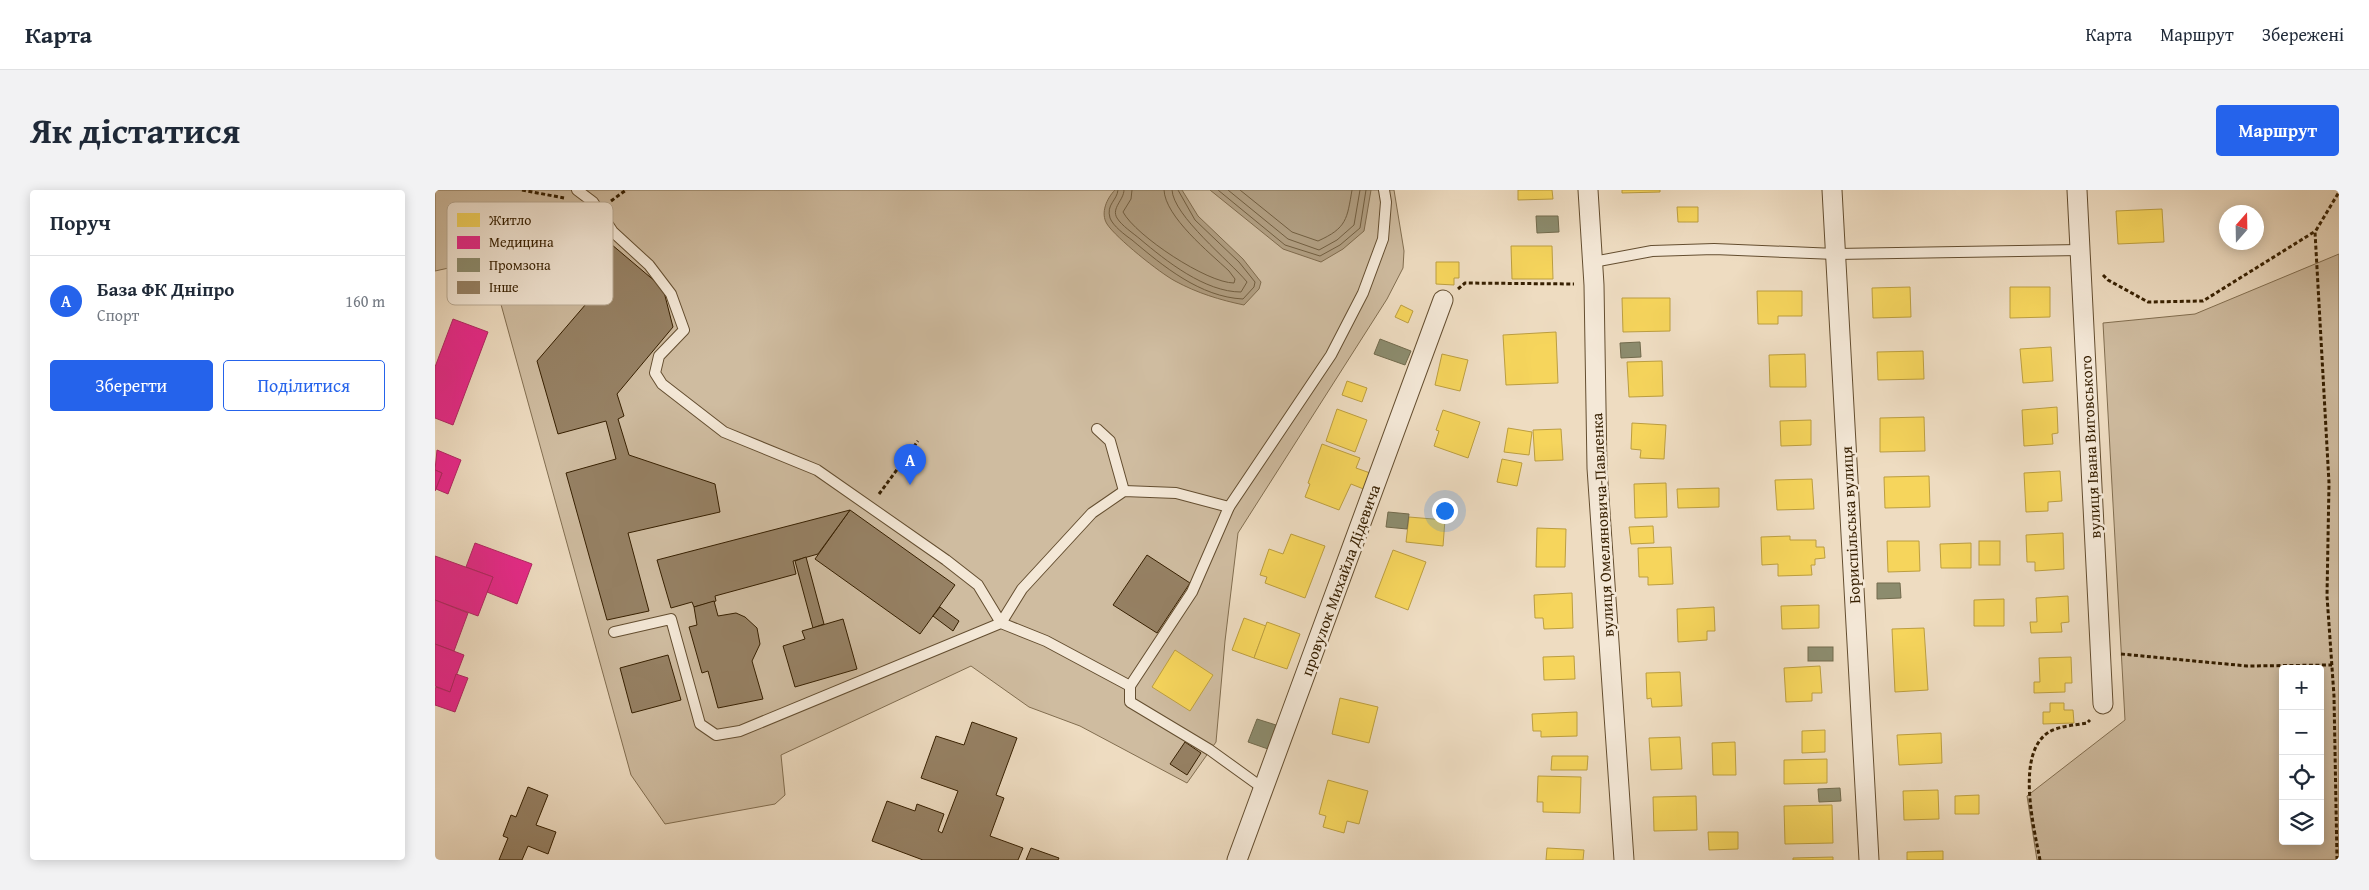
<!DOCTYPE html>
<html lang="uk">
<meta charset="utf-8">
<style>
:root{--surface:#fff;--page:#f2f2f3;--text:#1f2937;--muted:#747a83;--line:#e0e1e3;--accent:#2563eb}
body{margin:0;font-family:"Gentium Book Plus",serif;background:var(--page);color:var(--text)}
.controls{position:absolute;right:15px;bottom:15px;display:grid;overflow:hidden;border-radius:5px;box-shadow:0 2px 12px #0003}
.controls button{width:45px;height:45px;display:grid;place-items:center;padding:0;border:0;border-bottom:1px solid var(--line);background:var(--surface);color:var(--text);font:25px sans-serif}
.compass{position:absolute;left:1784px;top:15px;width:45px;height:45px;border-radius:50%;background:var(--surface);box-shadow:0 2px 12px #0003;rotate:20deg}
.you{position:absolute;left:1009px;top:320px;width:18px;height:18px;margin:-12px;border:4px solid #fff;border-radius:50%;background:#1a73e8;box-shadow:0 0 0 8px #1a73e833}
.badge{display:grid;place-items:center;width:32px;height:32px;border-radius:50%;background:var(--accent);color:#fff;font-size:16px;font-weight:700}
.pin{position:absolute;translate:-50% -41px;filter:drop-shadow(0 1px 2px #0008)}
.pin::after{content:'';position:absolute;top:26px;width:18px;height:15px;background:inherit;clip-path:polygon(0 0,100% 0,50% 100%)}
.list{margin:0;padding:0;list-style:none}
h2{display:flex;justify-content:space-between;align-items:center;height:65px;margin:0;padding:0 20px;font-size:21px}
h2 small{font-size:16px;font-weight:400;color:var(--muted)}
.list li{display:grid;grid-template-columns:32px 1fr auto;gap:15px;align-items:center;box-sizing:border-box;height:90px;padding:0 20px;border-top:1px solid var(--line)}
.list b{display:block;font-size:19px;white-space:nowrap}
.list p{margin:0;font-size:16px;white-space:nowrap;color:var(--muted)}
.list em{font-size:16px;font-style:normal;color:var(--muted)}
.actions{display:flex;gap:10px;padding:15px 20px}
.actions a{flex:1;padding:11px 0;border:1px solid var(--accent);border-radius:5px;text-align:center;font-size:18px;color:var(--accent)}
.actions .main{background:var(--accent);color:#fff}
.icon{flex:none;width:28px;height:28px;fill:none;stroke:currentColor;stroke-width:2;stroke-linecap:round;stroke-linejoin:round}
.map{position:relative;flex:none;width:1904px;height:670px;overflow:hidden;border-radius:5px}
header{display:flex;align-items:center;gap:30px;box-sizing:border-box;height:70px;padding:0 25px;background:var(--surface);border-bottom:1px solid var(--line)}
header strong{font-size:24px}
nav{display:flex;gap:28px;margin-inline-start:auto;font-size:18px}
.intro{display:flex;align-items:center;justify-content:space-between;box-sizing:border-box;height:120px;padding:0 30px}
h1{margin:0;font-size:35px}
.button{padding:12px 22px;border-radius:5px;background:var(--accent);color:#fff;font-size:18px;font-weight:700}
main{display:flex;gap:30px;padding:0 30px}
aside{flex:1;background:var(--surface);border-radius:5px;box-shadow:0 2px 12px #0003}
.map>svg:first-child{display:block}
</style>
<header>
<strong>Карта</strong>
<nav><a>Карта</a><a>Маршрут</a><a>Збережені</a></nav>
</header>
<div class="intro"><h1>Як дістатися</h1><a class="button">Маршрут</a></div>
<main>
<aside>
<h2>Поруч<small></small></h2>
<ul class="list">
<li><span class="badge">A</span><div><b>База ФК Дніпро</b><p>Спорт</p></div><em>160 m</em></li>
</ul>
<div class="actions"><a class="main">Зберегти</a><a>Поділитися</a></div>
</aside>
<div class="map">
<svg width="1904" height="670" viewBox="0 0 1904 670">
<rect width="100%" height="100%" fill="#eedcc1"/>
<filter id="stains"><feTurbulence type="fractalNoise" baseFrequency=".004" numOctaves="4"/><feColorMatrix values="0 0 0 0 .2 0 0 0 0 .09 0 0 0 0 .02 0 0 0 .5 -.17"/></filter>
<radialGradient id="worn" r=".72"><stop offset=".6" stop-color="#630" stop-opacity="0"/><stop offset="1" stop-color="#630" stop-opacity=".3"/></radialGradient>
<g fill="#cfbca0" stroke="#826e50" fill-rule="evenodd">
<path d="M0 0H959L969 61 968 78 952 109 803 343 790 451 781 552 752 593 645 536 594 517 536 476 346 565 350 605 340 614 230 634 196 585 62 100 54 84 41 72 0 81Z"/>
<path d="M1904 64V670H1602L1592 606 1690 530 1668 133 1760 124ZM1848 479H1885V651H1848Z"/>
</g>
<g fill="#af9c7f" stroke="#7f6a4c">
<path d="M680 0H747L763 26 808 69 826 92 824 99 809 115C785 110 762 103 740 91 725 83 681 48 672 34 665 23 672 8 680 0Z"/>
<path d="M775 0H936L929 41 908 59 886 72 848 59Z"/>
</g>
<g fill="#f6d55c" stroke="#bc9e40">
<path d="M1083 0H1117L1118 9 1083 10Z"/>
<path d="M1187 0H1225V2L1187 3Z"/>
<path d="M1242 17H1263V32H1243Z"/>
<path d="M1727 19 1729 52 1683 54 1681 21Z"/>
<path d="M1076 56H1117L1118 89H1077Z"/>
<path d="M1001 72H1024V88H1019V95L1001 94Z"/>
<path d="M1475 97 1476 127 1438 128 1437 98Z"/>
<path d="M1575 97H1615V127L1575 128Z"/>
<path d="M1322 101H1367V126H1343V134H1323Z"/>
<path d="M1187 108H1235V141L1188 142Z"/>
<path d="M966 115 978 121 973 133 960 127Z"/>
<path d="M1121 142 1123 193 1071 195 1068 145Z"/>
<path d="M1616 157 1618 191 1588 193 1585 159Z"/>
<path d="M1488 161 1489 189 1443 190 1442 162Z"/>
<path d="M1007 164 1033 170 1025 201 1000 195Z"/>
<path d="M1370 164 1371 197H1335L1334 165Z"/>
<path d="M1227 171 1228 206 1194 207 1192 172Z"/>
<path d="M912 191 932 198 927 212 907 205Z"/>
<path d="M1622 217 1623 243 1617 244 1618 254 1589 256 1587 220Z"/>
<path d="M902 219 932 230 920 262 891 251Z"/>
<path d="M1008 220 1045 232 1033 268 999 256 1004 241 1001 240Z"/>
<path d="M1489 227 1490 261 1445 262V228Z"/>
<path d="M1376 230V255L1346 256 1345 231Z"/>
<path d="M1197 233 1231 235 1229 269 1205 268 1206 260 1196 259Z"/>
<path d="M1073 238 1097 242 1094 265 1069 262Z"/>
<path d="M1126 239 1128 270 1100 271 1098 240Z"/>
<path d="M887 254 925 268 921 278 938 284 931 300 916 294 904 320 870 307 875 294 873 293Z"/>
<path d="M1067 269 1087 273 1082 296 1062 292Z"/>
<path d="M1625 281 1627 311 1613 312V321L1591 322 1589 283Z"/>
<path d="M1494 286 1495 317 1450 318 1449 287Z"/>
<path d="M1377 289 1379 319 1342 320 1340 290Z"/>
<path d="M1231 293 1232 327 1200 328 1199 294Z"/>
<path d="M1284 298V317L1243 318 1242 299Z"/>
<path d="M974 327 1010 330 1008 356 971 352Z"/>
<path d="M1218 336 1219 353 1196 354 1194 337Z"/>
<path d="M1102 338 1131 339 1130 377H1101Z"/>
<path d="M1628 343 1629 379 1600 381V372H1592L1591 345Z"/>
<path d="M856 344 890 356 870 408 830 393 832 387 825 385 834 359 848 364Z"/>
<path d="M1355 346V350H1381V357H1389L1390 368 1380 369V375H1376L1377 385 1343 386V374L1327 375 1326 347Z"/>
<path d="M1452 351H1484L1485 381 1453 382Z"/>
<rect x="1544" y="351" width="21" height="24"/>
<path d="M1536 353V378H1506L1505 354Z"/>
<path d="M1236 357 1238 394 1213 395V387H1204L1203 358Z"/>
<path d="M958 360 991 372 973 420 940 407Z"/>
<path d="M1137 403 1138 438 1109 439 1108 428H1100L1099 405Z"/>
<path d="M1633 406 1634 432 1626 433 1627 442 1596 443 1595 432H1602L1601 408Z"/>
<path d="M1569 409V436H1539V410Z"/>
<path d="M1384 415V438L1347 439 1346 416Z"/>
<path d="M1279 417 1280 441H1272V450L1243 452 1242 419Z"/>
<path d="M809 428 831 436 819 468 797 460Z"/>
<path d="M832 432 865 444 852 479 819 468Z"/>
<path d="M1489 438 1493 500 1460 502 1457 439Z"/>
<path d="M740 460 778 485 755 521 717 497Z"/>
<path d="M1139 466 1140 489 1109 490 1108 467Z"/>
<path d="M1636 467 1637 493H1630V502L1599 503V492H1605L1604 468Z"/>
<path d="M1385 476 1387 503H1377V511L1351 512 1349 478Z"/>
<path d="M1245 482 1247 516 1217 517 1216 508 1212 509 1211 483Z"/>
<path d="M905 508 943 517 934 553 897 544Z"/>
<path d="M1615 513H1629V520H1638L1639 533 1608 534V522H1615Z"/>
<path d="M1142 522V546L1106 547V541H1098L1097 524Z"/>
<path d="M1390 540V562L1367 563V541Z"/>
<path d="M1506 543 1507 573 1464 575 1462 545Z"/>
<path d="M1245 547 1247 579 1216 580 1214 548Z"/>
<path d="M1300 552 1301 585H1278L1277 553Z"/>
<path d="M1117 566H1153L1152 580H1116Z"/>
<path d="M1392 569V593L1349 594V570Z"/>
<path d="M1103 586 1146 587 1145 623 1108 622V612H1102Z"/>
<path d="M893 590 933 601 924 634 912 631 909 643 888 637 891 626 884 624Z"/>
<path d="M1503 600 1504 629 1469 630 1468 601Z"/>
<path d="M1544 605V624H1520V606Z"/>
<path d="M1261 606 1262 640 1219 641 1218 607Z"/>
<path d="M1397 615 1398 653 1350 654 1349 616Z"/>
<path d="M1273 642H1303V659L1274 660Z"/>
<path d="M1112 658 1149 660 1148 670H1111Z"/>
<path d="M1508 661V670H1472V662Z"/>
<path d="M1398 667V670H1358V668Z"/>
</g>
<g fill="#e7298a" stroke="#b22661">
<path d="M18 129 53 142 18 235 0 228V177Z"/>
<path d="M2 260 26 270 13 304 1 299 7 283 0 280Z"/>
<path d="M0 280 7 283 0 301Z"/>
<path d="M40 353 97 374 82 414 52 402 58 387 31 377Z"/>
<path d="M0 366 58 387 43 426 0 410Z"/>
<path d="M0 410 33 423 19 461 0 454Z"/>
<path d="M0 454 29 465 15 502 0 496Z"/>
<path d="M21 484 33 488 20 522 0 515V499L1 497 15 502Z"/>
</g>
<g fill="#8c8c6e" stroke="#726b4d">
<path d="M1101 26H1123L1124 42 1102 43Z"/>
<path d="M945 149 976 161 970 175 939 164Z"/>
<path d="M1205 152 1206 167 1186 168 1185 153Z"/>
<path d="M953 322 974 324 972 339 951 337Z"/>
<path d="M1442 393H1465L1466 408 1442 409Z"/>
<rect x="1373" y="457" width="25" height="14"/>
<path d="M822 529 841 535 833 559 813 552Z"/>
<path d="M1405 598 1406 611 1384 612 1383 599Z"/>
</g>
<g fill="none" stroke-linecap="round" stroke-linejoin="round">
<g stroke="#725e40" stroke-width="1">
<path d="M683 0C682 11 671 14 675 28 678 36 690 45 697 50 728 76 765 107 808 109L819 97 820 92 804 72 760 30 743 0"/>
<path d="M689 0C689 10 676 18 682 28 687 36 698 43 705 49 731 71 770 102 806 102L812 92C795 71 738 26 737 0"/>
<path d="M697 0 696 9 688 22C701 46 772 93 799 93L800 89 794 81C775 63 730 27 729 0"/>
<path d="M783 0 850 55 885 66 905 55 925 38 931 0"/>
<path d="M793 0 853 49 884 60 902 50 919 35 925 0"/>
<path d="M805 0 857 42 883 51C912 38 912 29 917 0"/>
</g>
</g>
<g fill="#968164" stroke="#361f00">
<path d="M70 41 176 54 228 98 238 137 182 204 189 226 183 229 194 265 280 294 285 322 193 343 214 421 172 430 131 283 181 269 171 231 123 244 102 171 157 107 131 101 124 110 83 105Z"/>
<path d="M415 320 520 395 485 444 380 369Z"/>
<path d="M415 320 383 364 358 371 361 384 280 406 281 411 259 417 257 412 236 418 222 370Z"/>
<path d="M712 365 755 393 722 443 678 415Z"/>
<path d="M371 367 389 434 378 438 360 371Z"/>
<path d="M279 411 283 426 301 423 310 427 322 438 325 454 317 471 328 509 283 518 273 481 267 483 254 437 262 435 259 417Z"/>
<path d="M505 417 524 431 518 441 498 426Z"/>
<path d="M408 429 422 479 360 497 348 456 370 449 367 441Z"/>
<path d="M233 465 246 510 197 523 185 478Z"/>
<path d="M537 532 582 548 561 605 569 608 555 646 588 658 583 670H488L437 651 452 611 480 621 482 614 509 624 503 641 507 643 523 601 486 588 501 546 529 555Z"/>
<path d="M750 552 766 563 752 585 735 574Z"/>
<path d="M93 597 113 605 101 635 121 642 113 664 93 656 87 670H64L73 648 68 646 76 625 81 627Z"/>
<path d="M596 658 624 668 623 670H591Z"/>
</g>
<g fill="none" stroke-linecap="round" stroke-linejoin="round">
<g stroke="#644e30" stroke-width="12">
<g id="lane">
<path d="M142 0 158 12 178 42 214 75 236 104 249 140 224 166 220 183 227 194 289 242 382 280 511 370 543 395 566 433 587 399 657 323 689 301 741 303 794 317"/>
<path d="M1158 72 1217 61 1279 59 1401 64 1646 60"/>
<path d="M662 239 675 251 689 301"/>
<path d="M179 442 236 429 265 534 281 545 305 541 566 433 611 451 695 496"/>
<path d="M829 599 775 560 695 512V496L757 402 794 317 896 165 928 103 948 49 951 12 949 0"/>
</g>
</g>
<g stroke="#644e30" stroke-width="21">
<g id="street">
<path d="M1153 0 1159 95 1162 278 1189 670"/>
<path d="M1397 0 1434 670"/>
<path d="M1642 0 1668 514"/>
<path d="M802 670 1008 110"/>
</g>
</g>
<g stroke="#361f00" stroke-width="3" stroke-dasharray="4 2.5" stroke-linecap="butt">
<path d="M87 0 129 8"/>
<path d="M176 11 191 0"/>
<path d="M1668 85 1673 90 1713 112 1768 111 1879 42"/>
<path d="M1023 99 1030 93 1139 94"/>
<path d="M444 304 483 251"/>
<path d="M1686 464 1812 476 1897 475"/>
<path d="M1605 670C1599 638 1580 563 1614 542 1624 536 1641 535 1652 533L1655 530"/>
<path d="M1902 670 1899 506 1892 406 1894 293 1880 42 1904 2"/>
</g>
<use href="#lane" stroke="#f4e8d7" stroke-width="10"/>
<use href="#street" stroke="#f4e8d7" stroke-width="19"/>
</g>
<g text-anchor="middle" stroke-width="5" stroke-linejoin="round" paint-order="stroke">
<g font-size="16" fill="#361f00" stroke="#f4e8d7">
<text transform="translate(1655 257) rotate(-93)" y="6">вулиця Івана Виговського</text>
<text transform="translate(1167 335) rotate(-93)" y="6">вулиця Омеляновича-Павленка</text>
<text transform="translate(1415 335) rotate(-93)" y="6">Бориспільська вулиця</text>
<text transform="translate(905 390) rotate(-70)" y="6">провулок Михайла Дідевича</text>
</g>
</g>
<rect x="12" y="12" width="166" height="103" rx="8" fill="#f4e8d7" stroke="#bbac96" stroke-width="1"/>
<rect x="22" y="23" width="23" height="14" fill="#f6d55c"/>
<rect x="22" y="46" width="23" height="13" fill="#e7298a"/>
<rect x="22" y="68" width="23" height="14" fill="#8c8c6e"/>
<rect x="22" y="91" width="23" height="13" fill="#968164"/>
<g font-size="14" fill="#361f00">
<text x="54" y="35">Житло</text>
<text x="54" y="57">Медицина</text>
<text x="54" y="80">Промзона</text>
<text x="54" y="102">Інше</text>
</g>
<rect width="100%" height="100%" filter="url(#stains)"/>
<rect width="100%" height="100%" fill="url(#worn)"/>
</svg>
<div class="controls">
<button>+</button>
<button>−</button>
<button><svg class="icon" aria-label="locate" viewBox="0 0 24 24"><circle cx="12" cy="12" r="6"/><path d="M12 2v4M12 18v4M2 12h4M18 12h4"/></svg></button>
<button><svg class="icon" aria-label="layers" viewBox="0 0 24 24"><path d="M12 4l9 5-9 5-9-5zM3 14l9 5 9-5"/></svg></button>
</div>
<svg class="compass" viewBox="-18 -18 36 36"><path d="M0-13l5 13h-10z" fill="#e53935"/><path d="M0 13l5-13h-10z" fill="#747a83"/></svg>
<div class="you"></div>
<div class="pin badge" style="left:475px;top:295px">A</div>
</div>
</main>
